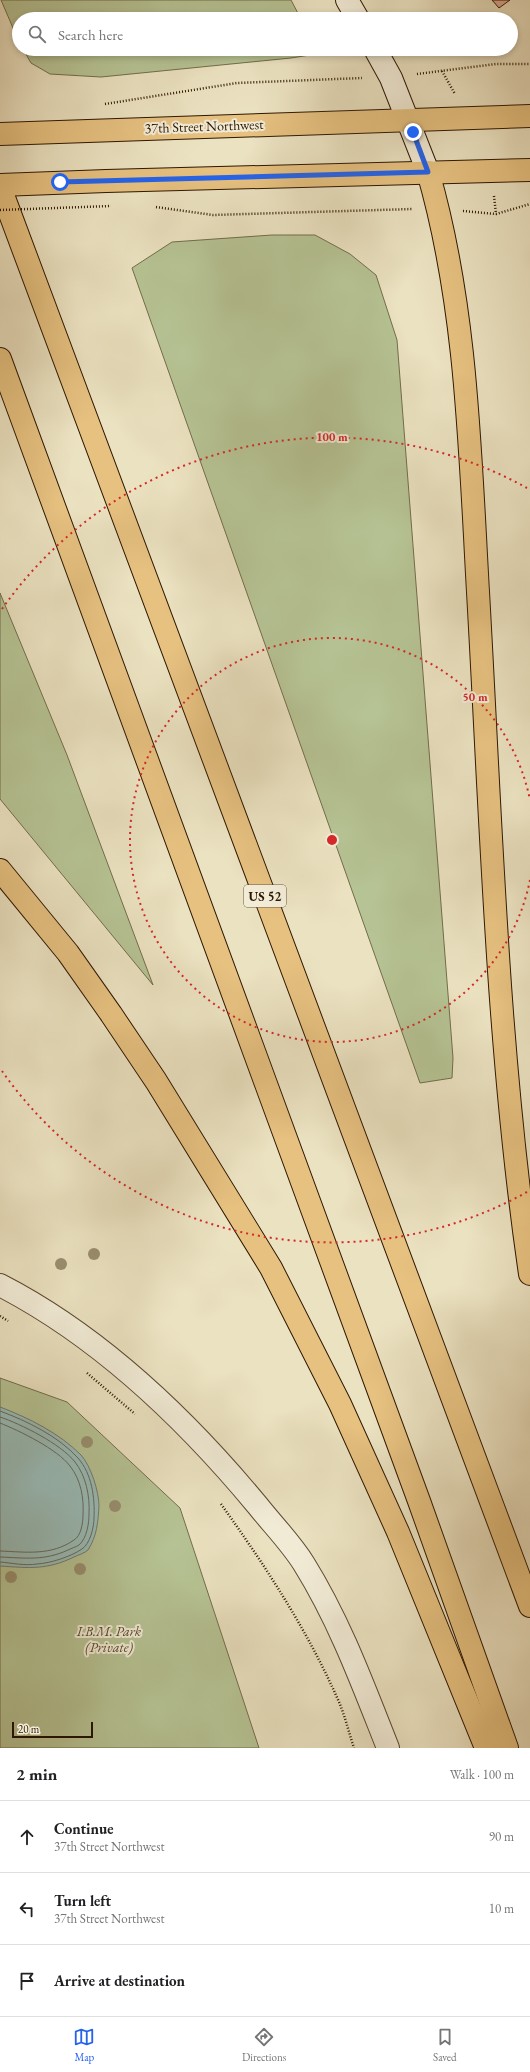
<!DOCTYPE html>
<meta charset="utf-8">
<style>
:root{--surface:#fff;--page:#f6f6f6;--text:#202124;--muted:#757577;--line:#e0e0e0;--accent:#2563eb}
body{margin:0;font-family:"EB Garamond",serif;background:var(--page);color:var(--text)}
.scale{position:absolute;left:12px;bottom:10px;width:81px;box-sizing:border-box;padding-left:4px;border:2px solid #2d1702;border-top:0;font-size:11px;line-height:14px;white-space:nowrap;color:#2d1702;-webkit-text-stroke:3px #f2ecd7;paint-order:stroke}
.stop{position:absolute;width:12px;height:12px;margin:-9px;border:3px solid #2563eb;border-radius:50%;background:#fff}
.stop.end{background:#2563eb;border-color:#fff;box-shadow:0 1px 4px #0008}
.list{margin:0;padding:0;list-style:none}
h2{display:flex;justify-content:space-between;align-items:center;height:52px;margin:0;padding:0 16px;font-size:17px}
h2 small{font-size:13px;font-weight:400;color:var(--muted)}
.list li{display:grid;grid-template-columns:26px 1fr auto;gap:12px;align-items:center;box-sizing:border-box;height:72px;padding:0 16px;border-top:1px solid var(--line)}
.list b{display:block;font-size:15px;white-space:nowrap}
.list p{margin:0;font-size:13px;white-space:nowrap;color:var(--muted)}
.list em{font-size:13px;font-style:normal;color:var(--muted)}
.icon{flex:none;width:22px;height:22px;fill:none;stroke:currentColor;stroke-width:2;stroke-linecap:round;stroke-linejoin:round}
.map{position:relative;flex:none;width:530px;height:1748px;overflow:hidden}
.search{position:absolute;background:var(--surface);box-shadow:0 2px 6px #0003;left:12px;right:12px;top:12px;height:44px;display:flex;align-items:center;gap:10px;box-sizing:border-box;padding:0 14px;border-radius:22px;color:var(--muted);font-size:15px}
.sheet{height:268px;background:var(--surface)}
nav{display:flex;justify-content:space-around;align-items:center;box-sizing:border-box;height:56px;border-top:1px solid var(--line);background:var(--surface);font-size:11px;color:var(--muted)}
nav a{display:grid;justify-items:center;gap:2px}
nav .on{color:var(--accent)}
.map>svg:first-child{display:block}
</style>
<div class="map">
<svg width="530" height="1748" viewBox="0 0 530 1748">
<rect width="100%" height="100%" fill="#ebe2c1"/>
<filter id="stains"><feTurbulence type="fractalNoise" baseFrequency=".005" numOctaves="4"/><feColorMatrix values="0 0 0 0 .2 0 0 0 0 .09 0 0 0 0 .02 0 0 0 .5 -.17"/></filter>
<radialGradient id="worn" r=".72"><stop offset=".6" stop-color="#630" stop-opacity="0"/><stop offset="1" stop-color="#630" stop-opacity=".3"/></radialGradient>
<g fill="#b6c394" stroke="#726d4b">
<path d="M1 0H291L301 19H19V42Z"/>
<path d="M23 49H309L310 55 291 58 101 77 50 74 31 63Z"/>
<path d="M272 235H315L350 254 376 275 397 340 453 1058 452 1078 420 1083 132 268 172 242Z"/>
<path d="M0 593 67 755 153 985 0 799Z"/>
<path d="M0 1378 67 1402 180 1508 259 1748H0Z"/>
</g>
<path fill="#99bdb9" stroke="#6e7b70" d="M0 1407C29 1418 59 1433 81 1455 91 1466 99 1492 99 1506 98 1522 97 1536 88 1550 85 1553 78 1555 74 1557 47 1570 30 1568 0 1566Z"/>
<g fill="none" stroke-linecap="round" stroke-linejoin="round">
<g stroke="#636a5e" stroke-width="1">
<path d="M0 1411C27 1421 58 1436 78 1458 92 1474 95 1498 94 1518 94 1527 90 1544 82 1549 70 1557 51 1563 37 1564 25 1566 12 1563 0 1562"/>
<path d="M0 1417C21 1424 61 1444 75 1462 86 1476 90 1496 89 1514 89 1523 87 1538 79 1545 76 1547 72 1548 68 1550 44 1561 26 1558 0 1557"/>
<path d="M0 1423C20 1431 57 1449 70 1466 81 1480 84 1498 83 1515 83 1523 81 1536 74 1540 51 1556 26 1552 0 1551"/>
</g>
</g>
<path fill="#e0a792" stroke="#2d1702" d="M492 0H510L499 8Z"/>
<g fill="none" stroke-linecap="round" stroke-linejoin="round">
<g stroke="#5c4a32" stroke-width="24">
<path id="tertiary" d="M0 1285C101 1337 186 1419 258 1506 273 1525 291 1543 304 1564 340 1622 363 1685 388 1748"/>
</g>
<g stroke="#2d1702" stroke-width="24">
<g id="secondary">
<path d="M347 0 358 19"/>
<path d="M375 49 391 78 428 172"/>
</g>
</g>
<g stroke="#2d1702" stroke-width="24">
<g id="primary">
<path d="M0 134 530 116"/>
<path d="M0 185 106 181 530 170"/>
</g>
</g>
<g stroke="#2d1702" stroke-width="24">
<g id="motorway">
<path d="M428 172C467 307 470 452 478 592 491 819 497 1048 530 1274"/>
<path d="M0 187 530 1606"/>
<path d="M0 359 419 1501 507 1748"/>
<path d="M0 870 68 953 111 1014 156 1081 271 1268 340 1404 398 1532 486 1748"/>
</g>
</g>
<g stroke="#2d1702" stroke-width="2.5" stroke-dasharray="1 2" stroke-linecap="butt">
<path d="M442 71 455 94"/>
<path d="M417 74 496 64H530"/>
<path d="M105 104 237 83 362 78"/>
<path d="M494 196 496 214"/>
<path d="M156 207 213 215 412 209"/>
<path d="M463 211 496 214 530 204"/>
<path d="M0 1316 8 1321"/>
<path d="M87 1373 135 1414"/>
<path d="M221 1504C266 1567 308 1631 339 1702 345 1716 349 1733 354 1748"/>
</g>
<use href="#tertiary" stroke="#f2ecd7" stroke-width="22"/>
<use href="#secondary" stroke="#f2ecd7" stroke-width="22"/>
<use href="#primary" stroke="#e6c180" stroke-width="22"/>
<use href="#motorway" stroke="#e6c180" stroke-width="22"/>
<path stroke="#2d1702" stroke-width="2.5" stroke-dasharray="1 2" stroke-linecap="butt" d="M0 210 111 206"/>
</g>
<g fill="#998f70">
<circle cx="94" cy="1254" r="6"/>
<circle cx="61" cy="1264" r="6"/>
<circle cx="87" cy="1442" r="6"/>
<circle cx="115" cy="1506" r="6"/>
<circle cx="80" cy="1569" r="6"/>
<circle cx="11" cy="1577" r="6"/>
</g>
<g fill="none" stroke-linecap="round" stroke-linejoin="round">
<path stroke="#2563eb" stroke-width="5" d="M60 182 428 172 413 132"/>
</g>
<g fill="none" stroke="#d62828" stroke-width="2" stroke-dasharray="2 4">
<path d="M530 880A202 202 0 1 1 530 800"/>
<path d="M527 1192A403 403 0 0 1 2 1071M2 609A403 403 0 0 1 527 488"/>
</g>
<g text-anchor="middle" stroke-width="4" stroke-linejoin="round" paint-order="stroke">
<rect fill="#f2ecd7" stroke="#685742" stroke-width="1" x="244" y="885" width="42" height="22" rx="3"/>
<g font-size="13" font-weight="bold" fill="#2d1702">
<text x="265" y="901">US 52</text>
</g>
<g font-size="14" fill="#2d1702" stroke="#f2ecd7">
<text transform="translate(204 126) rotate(-2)" y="5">37th Street Northwest</text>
</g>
<g font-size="14" font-style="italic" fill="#564b2e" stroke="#f2ecd7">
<text x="109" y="1636">I.B.M. Park<tspan x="109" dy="16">(Private)</tspan></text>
</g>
</g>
<circle cx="332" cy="840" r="6" fill="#d62828" stroke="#f2ecd7" stroke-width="2"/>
<g font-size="12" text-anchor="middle" font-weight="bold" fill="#d62828" stroke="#f2ecd7" stroke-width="4" stroke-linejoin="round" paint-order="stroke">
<text x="332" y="441">100 m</text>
<text x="475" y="701">50 m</text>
</g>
<rect width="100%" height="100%" filter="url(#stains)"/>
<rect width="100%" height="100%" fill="url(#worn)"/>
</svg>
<div class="scale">20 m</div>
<div class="stop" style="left:60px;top:182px"></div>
<div class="stop end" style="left:413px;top:132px"></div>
<div class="search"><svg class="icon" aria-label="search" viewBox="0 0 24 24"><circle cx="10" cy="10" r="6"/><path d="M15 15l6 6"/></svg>Search here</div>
</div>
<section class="sheet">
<h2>2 min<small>Walk · 100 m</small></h2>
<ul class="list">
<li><svg class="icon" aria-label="ahead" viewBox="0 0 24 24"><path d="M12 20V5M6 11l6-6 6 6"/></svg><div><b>Continue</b><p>37th Street Northwest</p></div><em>90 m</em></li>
<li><svg class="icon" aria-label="left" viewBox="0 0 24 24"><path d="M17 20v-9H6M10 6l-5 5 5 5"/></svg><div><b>Turn left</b><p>37th Street Northwest</p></div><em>10 m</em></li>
<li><svg class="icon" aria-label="arrive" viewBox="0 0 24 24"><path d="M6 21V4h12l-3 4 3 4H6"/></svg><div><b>Arrive at destination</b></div></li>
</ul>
</section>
<nav>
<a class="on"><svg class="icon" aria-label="map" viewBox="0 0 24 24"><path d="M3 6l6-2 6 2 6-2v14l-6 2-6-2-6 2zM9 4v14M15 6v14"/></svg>Map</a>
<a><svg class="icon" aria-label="directions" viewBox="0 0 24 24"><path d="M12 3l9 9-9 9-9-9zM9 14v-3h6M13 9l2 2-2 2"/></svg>Directions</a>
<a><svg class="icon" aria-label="saved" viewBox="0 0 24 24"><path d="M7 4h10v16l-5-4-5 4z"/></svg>Saved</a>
</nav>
